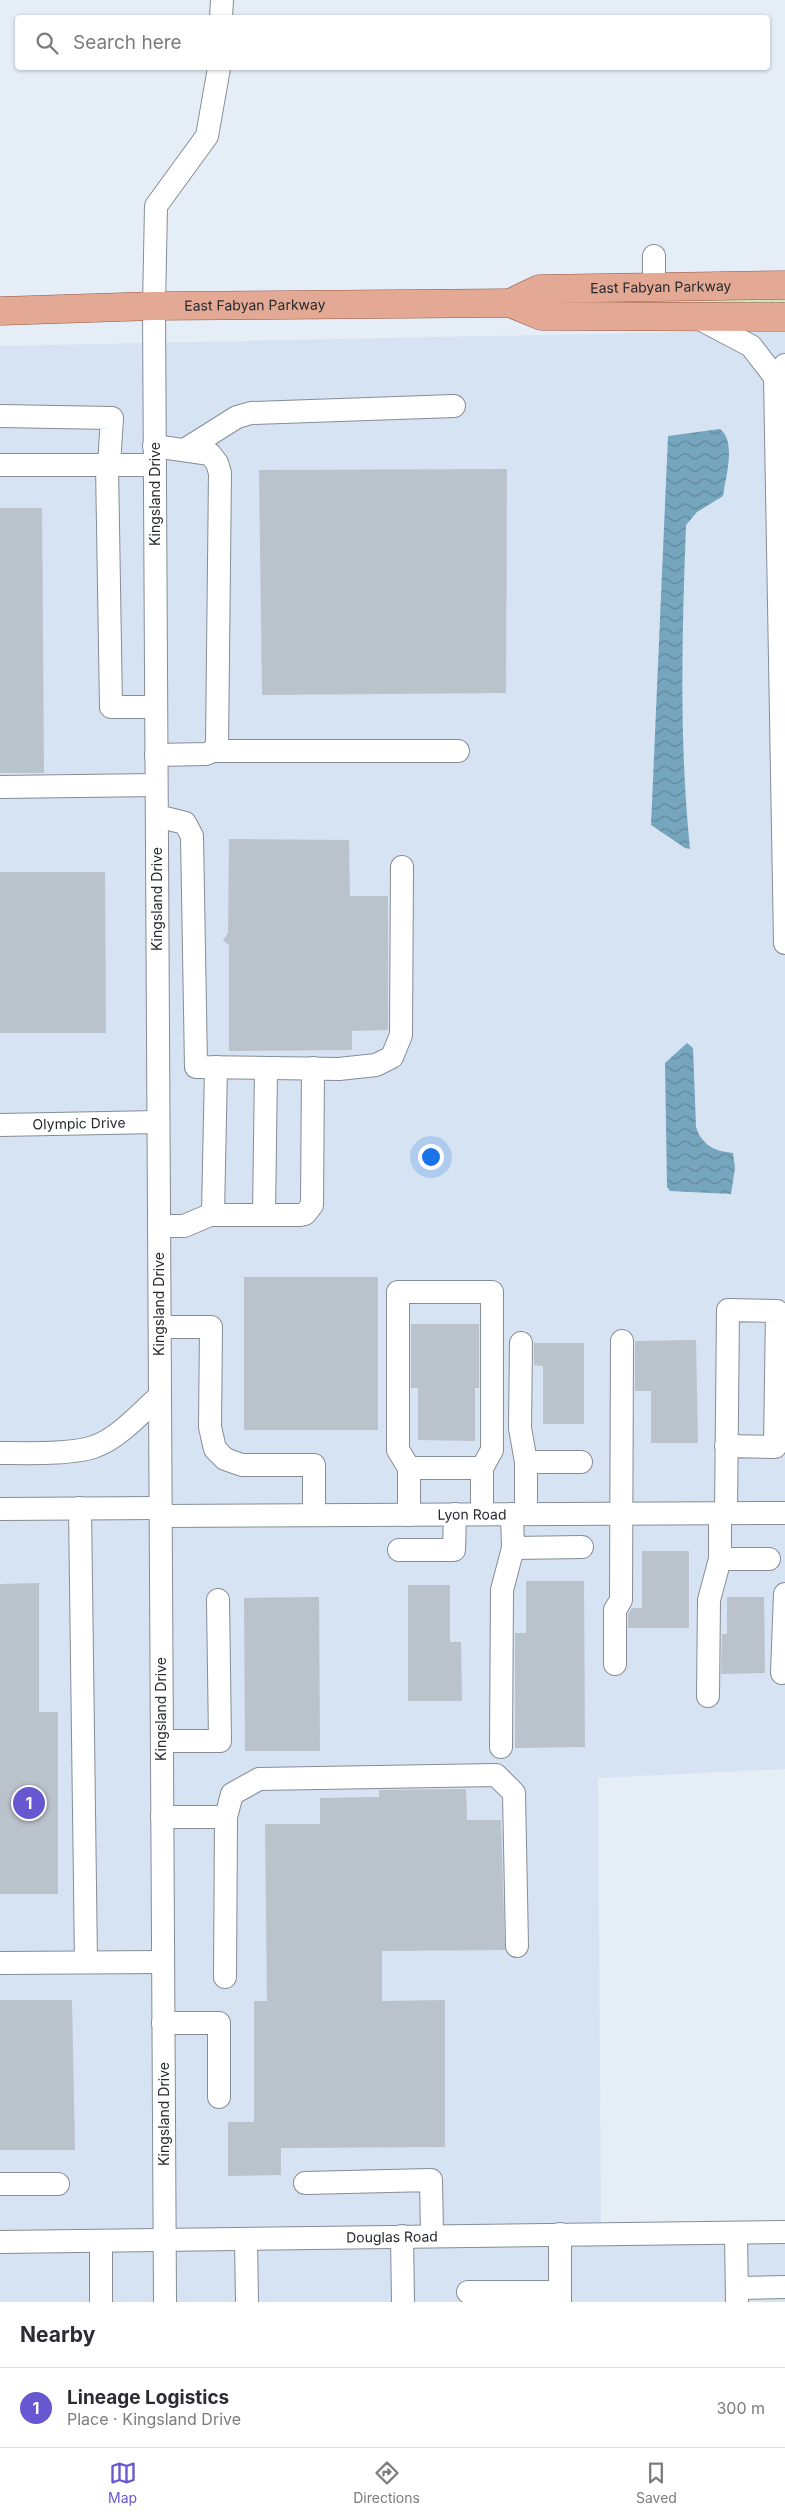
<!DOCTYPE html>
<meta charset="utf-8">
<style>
:root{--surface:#fff;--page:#f2f2f3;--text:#2b2b33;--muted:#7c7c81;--line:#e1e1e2;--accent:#6757d0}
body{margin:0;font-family:Inter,sans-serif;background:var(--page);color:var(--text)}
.you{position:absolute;left:430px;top:1156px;width:18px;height:18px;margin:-12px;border:4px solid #fff;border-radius:50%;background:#1a73e8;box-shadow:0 0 0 8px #1a73e833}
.badge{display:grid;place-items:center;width:32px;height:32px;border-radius:50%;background:var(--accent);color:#fff;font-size:16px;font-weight:700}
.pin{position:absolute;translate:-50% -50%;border:2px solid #fff;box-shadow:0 1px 5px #0006}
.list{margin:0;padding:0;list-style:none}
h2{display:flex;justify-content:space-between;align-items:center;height:65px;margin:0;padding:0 20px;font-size:21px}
h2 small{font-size:16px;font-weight:400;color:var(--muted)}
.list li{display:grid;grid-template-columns:32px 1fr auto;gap:15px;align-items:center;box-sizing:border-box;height:80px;padding:0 20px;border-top:1px solid var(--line)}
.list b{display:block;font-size:19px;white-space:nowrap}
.list p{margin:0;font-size:16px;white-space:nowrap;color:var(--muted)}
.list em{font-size:16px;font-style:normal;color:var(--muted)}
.icon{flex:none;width:28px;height:28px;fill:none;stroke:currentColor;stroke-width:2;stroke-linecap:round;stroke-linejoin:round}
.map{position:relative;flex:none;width:785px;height:2302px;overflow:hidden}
.search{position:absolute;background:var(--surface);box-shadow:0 1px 4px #0004;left:15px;right:15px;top:15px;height:55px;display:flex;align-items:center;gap:12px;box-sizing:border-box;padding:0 18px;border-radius:5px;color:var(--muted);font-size:19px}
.sheet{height:145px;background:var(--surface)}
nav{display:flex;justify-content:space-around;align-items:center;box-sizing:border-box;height:70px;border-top:1px solid var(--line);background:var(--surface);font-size:14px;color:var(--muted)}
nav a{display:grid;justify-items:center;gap:2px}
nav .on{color:var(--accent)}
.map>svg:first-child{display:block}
</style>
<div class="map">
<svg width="785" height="2302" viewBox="0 0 785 2302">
<defs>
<pattern id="grass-dots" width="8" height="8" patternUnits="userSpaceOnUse" patternTransform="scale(1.25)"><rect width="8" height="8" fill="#d6e4bd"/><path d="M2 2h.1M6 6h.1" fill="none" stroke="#b8c4a3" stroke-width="1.8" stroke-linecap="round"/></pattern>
<pattern id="water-waves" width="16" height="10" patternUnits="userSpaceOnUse" patternTransform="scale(1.25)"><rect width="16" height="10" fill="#76a6be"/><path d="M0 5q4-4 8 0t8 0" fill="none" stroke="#61879b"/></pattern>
</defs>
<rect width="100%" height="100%" fill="#e5edf6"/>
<path fill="#d5e3f2" d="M785 330V1769L598 1778 601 2227 785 2224V2302H0V346Z"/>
<path fill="url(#grass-dots)" d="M785 296V306L596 303 595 299Z"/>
<g fill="url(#water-waves)">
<path d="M720 429C737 442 725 479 723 496L697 512 686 525C682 632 679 742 690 849L685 848 651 825 668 436Z"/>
<path d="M687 1043 693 1048 696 1127C702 1145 714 1151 733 1153L735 1168 731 1194 670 1191 667 1187 665 1063Z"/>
</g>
<g fill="#bac2cb">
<path d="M507 469 506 693 262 695 259 470Z"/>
<path d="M0 508H42L44 773H0Z"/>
<path d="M229 839 349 840 350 896H388V1030L352 1031V1050L229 1051V945L223 940 228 933Z"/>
<path d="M0 872H105L106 1033H0Z"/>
<rect x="244" y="1277" width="134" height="153"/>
<path d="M411 1324H479V1388H475V1441L418 1440V1388H411Z"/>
<path d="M696 1340 698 1443H651V1391H635V1341Z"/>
<path d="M534 1343H584V1424H543V1366L534 1365Z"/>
<path d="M642 1551H689V1628H628V1614L632 1608H642Z"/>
<path d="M526 1581H584L585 1747 515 1748V1633H526Z"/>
<path d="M39 1583V1712H58V1894H0V1584Z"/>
<path d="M408 1585H450V1642H461L462 1701H408Z"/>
<path d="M319 1597 320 1751H245L244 1598Z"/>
<path d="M727 1597H764L765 1673 721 1674 722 1634H727Z"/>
<path d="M466 1789 467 1820H501L505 1950 382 1951V2001L445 2000V2147L281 2148V2175L228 2176V2122H254V2001H267L265 1824H320V1798L379 1797V1790Z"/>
<path d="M0 2000H72L75 2150H0Z"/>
</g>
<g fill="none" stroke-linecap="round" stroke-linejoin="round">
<g stroke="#868d95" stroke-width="24">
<g id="minor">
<path d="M221 18 222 0"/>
<path d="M654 256V287"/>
<path d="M698 318 751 346 775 377"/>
<path d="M785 365 775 377 785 943"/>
<path d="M0 416 112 418 109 465"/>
<path d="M154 446 210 454 217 463 220 473 217 746 213 751 206 754 156 755"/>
<path d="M186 449 237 417 251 413 454 406"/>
<path d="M0 465H107"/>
<path d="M155 465H107L111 707H156"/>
<path d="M213 751H458"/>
<path d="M0 787 156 785"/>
<path d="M157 816 185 823 192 836 196 1067 339 1069 376 1065 392 1057 401 1035 402 867"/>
<path id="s1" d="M0 1125 158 1122"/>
<path d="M213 1215 216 1067"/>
<path d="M264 1215 266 1068"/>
<path d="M159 1226H184L210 1215H300L305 1214 312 1205 313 1068"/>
<path d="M160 1327H211L210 1427 215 1449 225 1459 242 1465H314V1515"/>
<path d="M521 1343 520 1428 526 1462"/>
<path d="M0 1453C25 1453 74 1455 96 1446 120 1437 141 1412 160 1396"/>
<path d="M409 1468 398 1450V1292H492V1450L482 1468"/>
<path d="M80 1508 86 1962"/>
<path d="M0 1509 161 1508"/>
<path d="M726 1513 728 1310 777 1311 775 1447 726 1446"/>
<path d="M512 1514 513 1548 582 1547"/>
<path d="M526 1514V1462H581"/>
<path d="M409 1515V1468H482V1514"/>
<path id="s2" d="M161 1516 785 1513"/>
<path d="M399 1550H454L455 1514"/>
<path d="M720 1559H769"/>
<path d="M615 1664V1610L621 1600 622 1341"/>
<path d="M782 1673 785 1594"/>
<path d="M708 1696 709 1600 720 1559V1513"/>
<path d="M162 1741H220L218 1600"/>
<path d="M501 1747 502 1590 513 1548"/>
<path d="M162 1817H226L225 1977"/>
<path d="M226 1817 232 1794 259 1779 496 1775 514 1793 517 1946"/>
<path d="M0 1963 163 1962"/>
<path d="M163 2023H219V2097"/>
<path d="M305 2183 431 2180 432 2235"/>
<path d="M0 2184H58"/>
<path d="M736 2233 737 2302"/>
<path d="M560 2234V2302"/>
<path d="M402 2236 403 2302"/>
<path d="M246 2239 247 2302"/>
<path d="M101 2241V2302"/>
<path id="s3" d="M0 2242 785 2232"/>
<path d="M737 2288 785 2287"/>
<path d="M468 2292H560"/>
<path d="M165 2302 154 306 156 206 207 136 219 68"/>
</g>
</g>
<g stroke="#955742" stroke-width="29">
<g id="major">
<path id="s4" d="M510 303 539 289 785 285"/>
<path id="s5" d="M0 311 154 306 510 303 541 316 785 317"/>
</g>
</g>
<use href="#minor" stroke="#fff" stroke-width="22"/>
<use href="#major" stroke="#e3a994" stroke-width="28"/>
</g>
<g text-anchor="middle" stroke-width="4" stroke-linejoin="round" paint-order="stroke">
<g font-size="14" fill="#26292d" stroke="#fff">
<text dy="5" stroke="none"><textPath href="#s4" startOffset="154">East Fabyan Parkway</textPath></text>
<text dy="5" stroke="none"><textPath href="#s5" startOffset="255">East Fabyan Parkway</textPath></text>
<text transform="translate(155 494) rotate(-90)" y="5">Kingsland Drive</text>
<text transform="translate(157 899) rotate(-90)" y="5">Kingsland Drive</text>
<text dy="5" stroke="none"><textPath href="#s1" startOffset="79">Olympic Drive</textPath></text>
<text transform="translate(159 1304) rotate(-90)" y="5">Kingsland Drive</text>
<text dy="5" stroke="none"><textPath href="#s2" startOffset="311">Lyon Road</textPath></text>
<text transform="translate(161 1709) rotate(-90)" y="5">Kingsland Drive</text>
<text transform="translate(164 2114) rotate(-90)" y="5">Kingsland Drive</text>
<text dy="5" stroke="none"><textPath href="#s3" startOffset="392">Douglas Road</textPath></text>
</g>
</g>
</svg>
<div class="you"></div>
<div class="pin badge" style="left:29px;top:1803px">1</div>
<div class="search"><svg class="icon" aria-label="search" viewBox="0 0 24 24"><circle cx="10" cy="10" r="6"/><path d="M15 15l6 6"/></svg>Search here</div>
</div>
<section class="sheet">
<h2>Nearby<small></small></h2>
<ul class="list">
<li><span class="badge">1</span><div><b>Lineage Logistics</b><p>Place · Kingsland Drive</p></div><em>300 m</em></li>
</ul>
</section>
<nav>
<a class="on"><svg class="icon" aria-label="map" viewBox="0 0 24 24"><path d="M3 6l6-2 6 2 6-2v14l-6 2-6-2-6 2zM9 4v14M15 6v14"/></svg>Map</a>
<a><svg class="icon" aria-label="directions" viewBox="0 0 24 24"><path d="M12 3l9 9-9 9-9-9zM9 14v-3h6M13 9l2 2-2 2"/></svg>Directions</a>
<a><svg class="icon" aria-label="saved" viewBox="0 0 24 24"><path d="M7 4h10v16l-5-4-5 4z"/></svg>Saved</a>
</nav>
